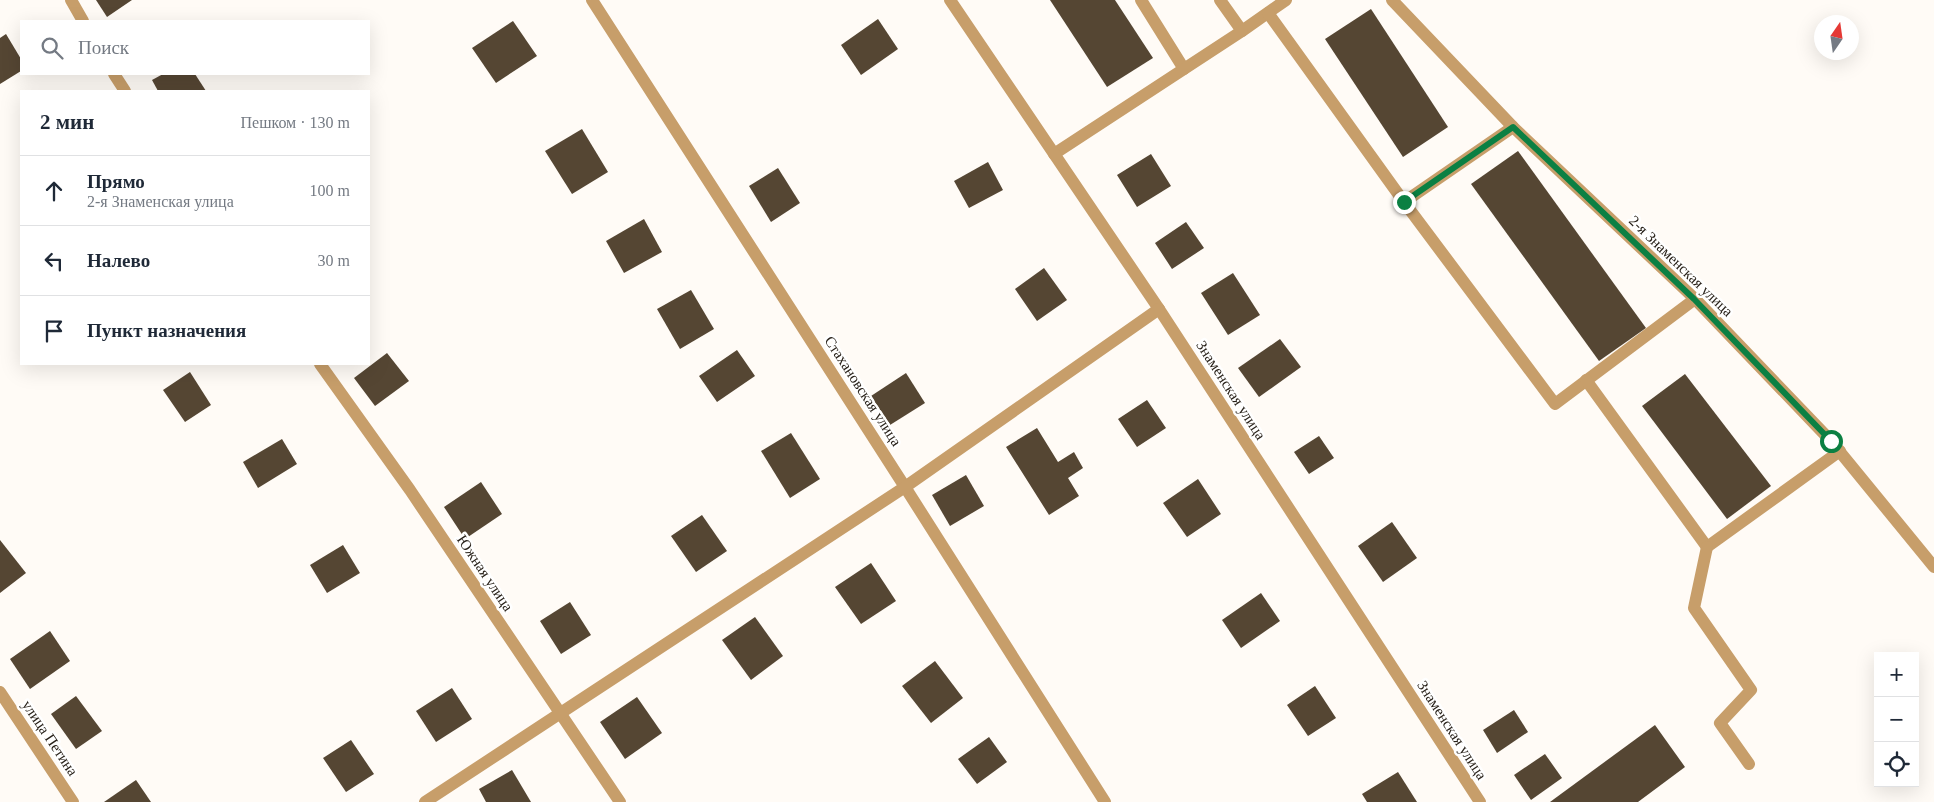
<!DOCTYPE html>
<html lang="ru">
<meta charset="utf-8">
<style>
:root{--surface:#fff;--page:#f2f2f3;--text:#1f2937;--muted:#747a83;--line:#e0e1e3}
body{margin:0;font-family:Georgia,serif;background:var(--page);color:var(--text)}
.controls{position:absolute;right:15px;bottom:15px;display:grid;overflow:hidden;border-radius:0px;box-shadow:0 5px 20px #0002}
.controls button{width:45px;height:45px;display:grid;place-items:center;padding:0;border:0;border-bottom:1px solid var(--line);background:var(--surface);color:var(--text);font:25px sans-serif}
.compass{position:absolute;left:1814px;top:15px;width:45px;height:45px;border-radius:50%;background:var(--surface);box-shadow:0 5px 20px #0002;rotate:13deg}
.stop{position:absolute;width:15px;height:15px;margin:-11px;border:4px solid #0b8043;border-radius:50%;background:#fff}
.stop.end{background:#0b8043;border-color:#fff;box-shadow:0 1px 5px #0008}
.list{margin:0;padding:0;list-style:none}
h2{display:flex;justify-content:space-between;align-items:center;height:65px;margin:0;padding:0 20px;font-size:21px}
h2 small{font-size:16px;font-weight:400;color:var(--muted)}
.list li{display:grid;grid-template-columns:32px 1fr auto;gap:15px;align-items:center;box-sizing:border-box;height:70px;padding:0 20px;border-top:1px solid var(--line)}
.list b{display:block;font-size:19px;white-space:nowrap}
.list p{margin:0;font-size:16px;white-space:nowrap;color:var(--muted)}
.list em{font-size:16px;font-style:normal;color:var(--muted)}
.icon{flex:none;width:28px;height:28px;fill:none;stroke:currentColor;stroke-width:2;stroke-linecap:round;stroke-linejoin:round}
.map{position:relative;flex:none;width:1934px;height:802px;overflow:hidden}
.search{position:absolute;background:var(--surface);box-shadow:0 5px 20px #0002;left:20px;top:20px;width:350px;height:55px;display:flex;align-items:center;gap:12px;box-sizing:border-box;padding:0 18px;border-radius:0px;color:var(--muted);font-size:19px}
.panel{position:absolute;background:var(--surface);box-shadow:0 5px 20px #0002;left:20px;top:90px;width:350px;height:275px;border-radius:0px}
.map>svg:first-child{display:block}
</style>
<div class="map">
<svg width="1934" height="802" viewBox="0 0 1934 802">
<rect width="100%" height="100%" fill="#fffbf6"/>
<g fill="#554633">
<path d="M96 0H132L107 17Z"/>
<path d="M1050 0H1115L1153 58 1107 87Z"/>
<path d="M1371 9 1448 127 1403 157 1325 39Z"/>
<path d="M878 19 898 49 861 75 841 45Z"/>
<path d="M513 21 537 56 496 83 472 48Z"/>
<path d="M6 34 21 59V71L0 84V38Z"/>
<path d="M163 74H195L206 91H158L152 80Z"/>
<path d="M582 129 608 172 572 194 545 151Z"/>
<path d="M1518 151 1646 328 1599 361 1471 184Z"/>
<path d="M1151 154 1171 186 1137 207 1117 175Z"/>
<path d="M988 162 1003 190 969 208 954 181Z"/>
<path d="M778 168 800 203 771 222 749 186Z"/>
<path d="M644 219 662 252 624 273 606 241Z"/>
<path d="M1186 222 1204 248 1172 269 1155 243Z"/>
<path d="M1044 268 1067 300 1037 321 1015 289Z"/>
<path d="M1233 273 1260 315 1228 335 1201 293Z"/>
<path d="M691 290 714 329 680 349 657 309Z"/>
<path d="M1280 339 1301 367 1259 397 1238 368Z"/>
<path d="M737 350 755 376 717 402 699 376Z"/>
<path d="M387 353 409 381 375 406 354 378Z"/>
<path d="M190 372 211 405 185 422 163 390Z"/>
<path d="M906 373 925 403 890 425 871 396Z"/>
<path d="M1685 374 1771 486 1727 519 1642 406Z"/>
<path d="M1147 400 1166 428 1137 447 1118 419Z"/>
<path d="M1037 428 1058 462 1074 452 1083 468 1068 478 1079 496 1049 515 1006 447Z"/>
<path d="M791 433 820 479 790 498 761 451Z"/>
<path d="M1319 436 1334 458 1309 474 1294 452Z"/>
<path d="M282 439 297 464 258 488 243 462Z"/>
<path d="M966 475 984 506 950 526 932 495Z"/>
<path d="M1198 479 1221 514 1187 537 1163 503Z"/>
<path d="M481 482 502 514 465 539 444 507Z"/>
<path d="M702 515 727 551 696 572 671 536Z"/>
<path d="M1392 522 1417 558 1383 582 1358 546Z"/>
<path d="M0 540 26 573 0 593Z"/>
<path d="M343 545 360 573 327 593 310 565Z"/>
<path d="M871 563 896 601 861 624 835 587Z"/>
<path d="M1261 593 1280 621 1241 648 1222 620Z"/>
<path d="M570 602 591 635 561 654 540 621Z"/>
<path d="M755 617 783 656 751 680 722 640Z"/>
<path d="M50 631 70 661 30 689 10 659Z"/>
<path d="M935 661 963 698 931 723 902 686Z"/>
<path d="M1315 686 1336 718 1308 736 1287 705Z"/>
<path d="M452 688 472 719 436 742 416 711Z"/>
<path d="M76 696 102 731 76 749 51 714Z"/>
<path d="M637 697 662 733 625 759 600 722Z"/>
<path d="M1514 710 1528 732 1497 753 1483 730Z"/>
<path d="M1655 725 1685 767 1638 802H1550Z"/>
<path d="M989 737 1007 762 977 784 958 759Z"/>
<path d="M351 740 374 774 346 792 323 758Z"/>
<path d="M1545 754 1562 778 1531 800 1514 775Z"/>
<path d="M512 770 531 802H486L479 789Z"/>
<path d="M1398 772 1417 802H1367L1362 794Z"/>
<path d="M136 780 151 802H104Z"/>
</g>
<g fill="none" stroke-linecap="round" stroke-linejoin="round">
<g stroke="#c79e6a" stroke-width="12">
<path d="M1141 0 1184 69"/>
<path d="M1220 0 1242 31 1286 0"/>
<path d="M1268 13 1404 202 1513 127"/>
<path d="M1054 154 1242 31"/>
<path d="M1404 202 1555 404 1695 299"/>
<path d="M1586 380 1707 547 1840 451"/>
<path d="M1707 547 1694 608 1751 690 1720 723 1749 764"/>
</g>
<g stroke="#c79e6a" stroke-width="12">
<path d="M71 0 83 21"/>
<path d="M592 0 905 487 1105 802"/>
<path d="M950 0 1159 309 1480 802"/>
<path d="M1392 0 1513 127 1695 299 1831 441 1934 567"/>
<path d="M114 74 125 91"/>
<path d="M320 364 410 490 620 802"/>
<path d="M0 692 73 802"/>
<path d="M425 802 905 487 1159 309"/>
</g>
</g>
<g fill="none" stroke-linecap="round" stroke-linejoin="round">
<path stroke="#0b8043" stroke-width="6" d="M1404 202 1513 127 1694 299 1831 441"/>
</g>
<g text-anchor="middle" stroke-width="5" stroke-linejoin="round" paint-order="stroke">
<g font-size="15" fill="#282119" stroke="#fff">
<text transform="translate(1681 266) rotate(44)" y="5">2-я Знаменская улица</text>
<text transform="translate(1231 390) rotate(57)" y="5">Знаменская улица</text>
<text transform="translate(863 391) rotate(57)" y="5">Стахановская улица</text>
<text transform="translate(485 573) rotate(56)" y="5">Южная улица</text>
<text transform="translate(1452 730) rotate(57)" y="5">Знаменская улица</text>
<text transform="translate(50 738) rotate(56)" y="5">улица Петина</text>
</g>
</g>
</svg>
<div class="controls">
<button>+</button>
<button>−</button>
<button><svg class="icon" aria-label="locate" viewBox="0 0 24 24"><circle cx="12" cy="12" r="6"/><path d="M12 2v4M12 18v4M2 12h4M18 12h4"/></svg></button>
</div>
<svg class="compass" viewBox="-18 -18 36 36"><path d="M0-13l5 13h-10z" fill="#e53935"/><path d="M0 13l5-13h-10z" fill="#747a83"/></svg>
<div class="stop" style="left:1831px;top:441px"></div>
<div class="stop end" style="left:1404px;top:202px"></div>
<div class="search"><svg class="icon" aria-label="search" viewBox="0 0 24 24"><circle cx="10" cy="10" r="6"/><path d="M15 15l6 6"/></svg>Поиск</div>
<section class="panel">
<h2>2 мин<small>Пешком · 130 m</small></h2>
<ul class="list">
<li><svg class="icon" aria-label="ahead" viewBox="0 0 24 24"><path d="M12 20V5M6 11l6-6 6 6"/></svg><div><b>Прямо</b><p>2-я Знаменская улица</p></div><em>100 m</em></li>
<li><svg class="icon" aria-label="left" viewBox="0 0 24 24"><path d="M17 20v-9H6M10 6l-5 5 5 5"/></svg><div><b>Налево</b></div><em>30 m</em></li>
<li><svg class="icon" aria-label="arrive" viewBox="0 0 24 24"><path d="M6 21V4h12l-3 4 3 4H6"/></svg><div><b>Пункт назначения</b></div></li>
</ul>
</section>
</div>
